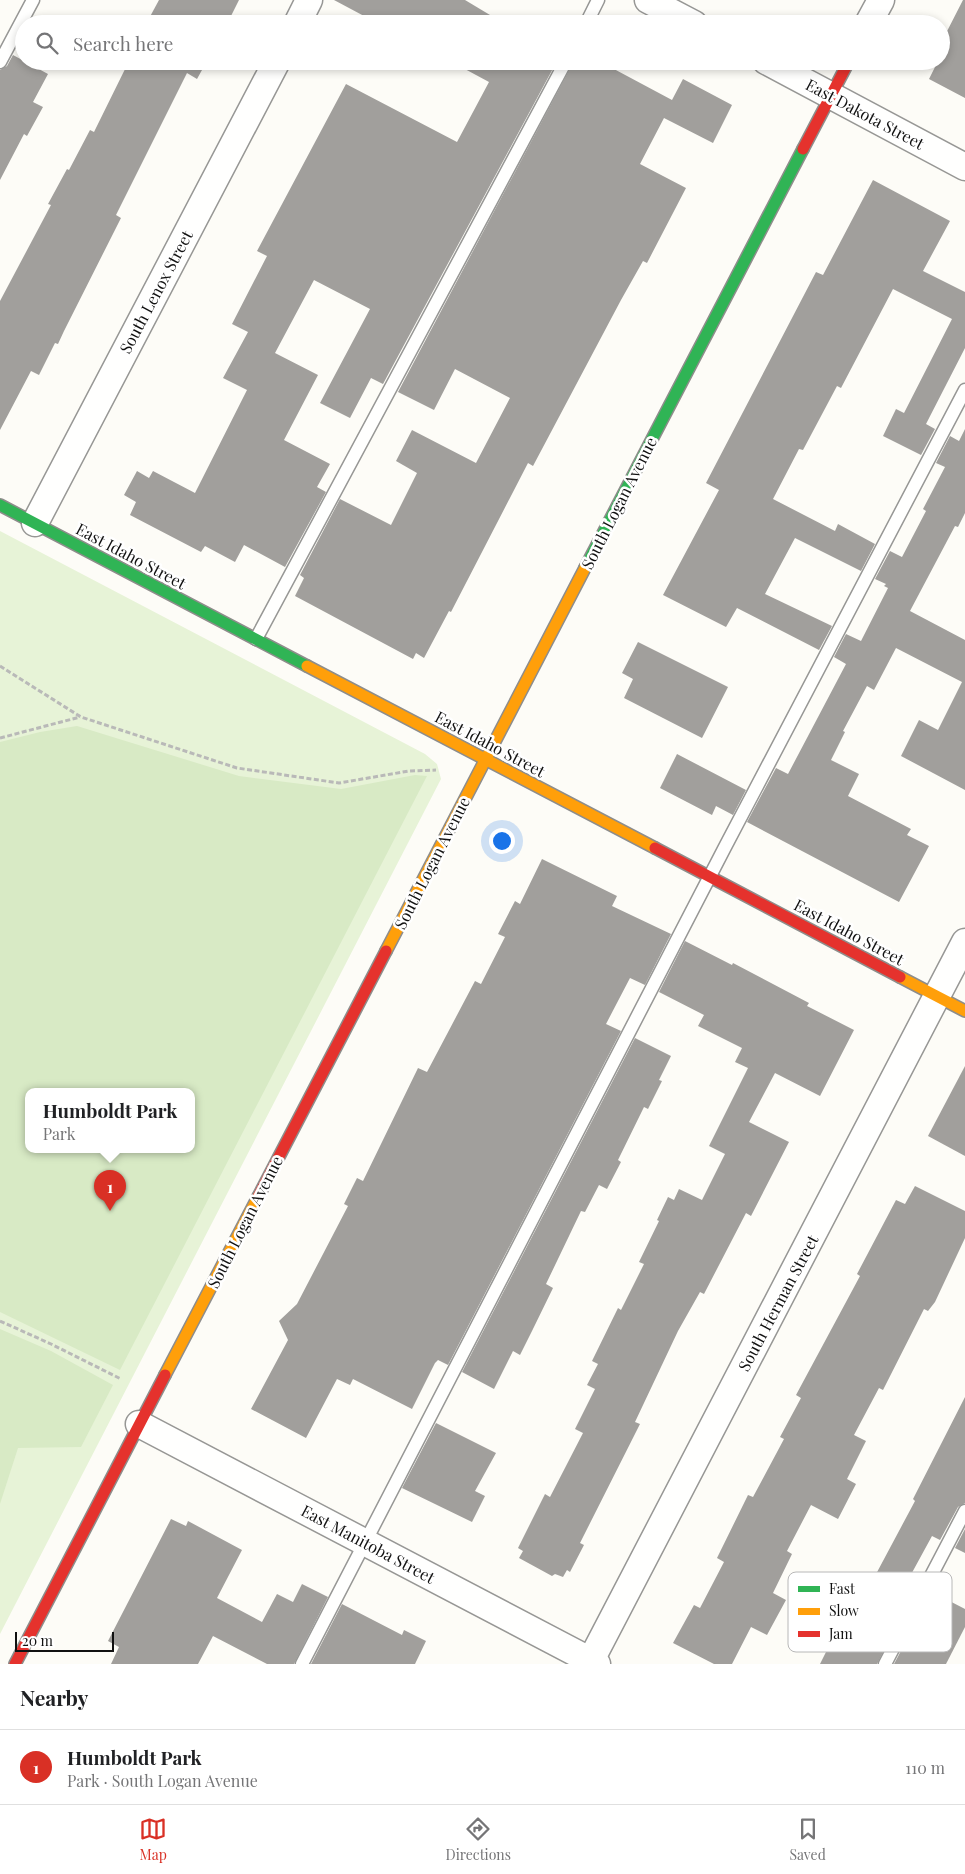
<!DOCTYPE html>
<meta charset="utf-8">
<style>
:root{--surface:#fff;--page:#f6f6f6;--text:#202124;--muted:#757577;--line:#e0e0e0;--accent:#d93025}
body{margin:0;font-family:"Playfair Display",serif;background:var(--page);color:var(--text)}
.scale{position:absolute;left:15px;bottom:12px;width:99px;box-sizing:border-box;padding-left:5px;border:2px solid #111;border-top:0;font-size:14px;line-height:18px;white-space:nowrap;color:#111;-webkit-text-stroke:4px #fff;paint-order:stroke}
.you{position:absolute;left:501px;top:840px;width:18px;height:18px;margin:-12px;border:4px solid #fff;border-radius:50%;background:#1a73e8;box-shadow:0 0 0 8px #1a73e833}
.badge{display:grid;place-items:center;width:32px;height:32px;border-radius:50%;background:var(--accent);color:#fff;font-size:16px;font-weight:700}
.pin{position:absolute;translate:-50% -41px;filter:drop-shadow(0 1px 2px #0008)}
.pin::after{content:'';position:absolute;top:26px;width:18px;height:15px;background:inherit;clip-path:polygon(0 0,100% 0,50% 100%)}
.popup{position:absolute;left:25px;top:1088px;width:170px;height:65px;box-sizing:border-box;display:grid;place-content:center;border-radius:10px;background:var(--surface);filter:drop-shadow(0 1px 4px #0005);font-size:16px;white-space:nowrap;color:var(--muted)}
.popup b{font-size:19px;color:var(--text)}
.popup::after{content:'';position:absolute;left:50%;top:100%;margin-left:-10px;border:10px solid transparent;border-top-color:var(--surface)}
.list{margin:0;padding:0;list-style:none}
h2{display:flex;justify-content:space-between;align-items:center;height:65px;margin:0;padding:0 20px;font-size:21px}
h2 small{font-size:16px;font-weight:400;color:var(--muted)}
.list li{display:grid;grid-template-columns:32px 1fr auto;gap:15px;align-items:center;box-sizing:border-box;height:75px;padding:0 20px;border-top:1px solid var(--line)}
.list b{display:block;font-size:19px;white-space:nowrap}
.list p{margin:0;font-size:16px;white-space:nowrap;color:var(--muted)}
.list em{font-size:16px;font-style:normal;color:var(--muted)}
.icon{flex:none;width:28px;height:28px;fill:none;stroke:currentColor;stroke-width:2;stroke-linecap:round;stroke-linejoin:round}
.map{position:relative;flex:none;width:965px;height:1664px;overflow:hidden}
.search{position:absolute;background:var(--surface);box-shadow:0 2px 8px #0003;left:15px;right:15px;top:15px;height:55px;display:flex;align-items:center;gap:12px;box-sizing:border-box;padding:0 18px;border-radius:28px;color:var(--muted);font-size:19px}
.sheet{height:140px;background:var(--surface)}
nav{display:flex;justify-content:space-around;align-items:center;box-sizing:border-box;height:70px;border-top:1px solid var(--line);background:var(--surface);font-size:14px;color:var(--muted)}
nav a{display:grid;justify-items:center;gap:2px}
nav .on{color:var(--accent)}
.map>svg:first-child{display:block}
</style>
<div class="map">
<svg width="965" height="1664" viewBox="0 0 965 1664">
<rect width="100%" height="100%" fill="#fdfcf7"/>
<path fill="#e7f3d7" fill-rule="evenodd" d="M0 531 425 754 437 764 441 779 0 1634ZM29 1092H191V1150H29Z"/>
<g fill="#d8eac5" fill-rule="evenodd">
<path d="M77 726 239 776 341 789 415 775 427 776 120 1370 0 1312V742L40 732ZM29 1092H191V1150H29Z"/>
<path d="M0 1329 51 1351 113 1385 81 1447 18 1448 0 1504Z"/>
</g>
<g fill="#a19f9c">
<path d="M159 0H239L227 24H146Z"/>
<path d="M334 0H465L505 24H379Z"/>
<path d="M963 0H965V98L929 79 936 65 932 62 941 61V43Z"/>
<path d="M13 55 48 74 33 102 43 107 27 136 24 134 0 180V70L7 66Z"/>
<path d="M129 61H207L197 79 187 73 116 215 121 218 64 331 58 344 55 343 39 375 31 371 0 430V301L51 205 48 204 67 169 69 170 90 130 94 132Z"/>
<path d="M450 61H557L383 384 371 378 350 418 320 403 370 309 314 280 275 353 318 375 284 440 330 464 317 487 326 492 285 567 244 545 235 562 205 546 201 552 130 515 136 502 124 495 137 471 149 478 153 471 195 493 247 390 223 378 248 332 232 324 267 256 257 251 346 84 457 142 489 82Z"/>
<path d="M574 61H599L672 100 683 79 732 105 713 143 664 118 640 164 686 188 647 263 643 261 621 300 533 466 528 463 451 612 449 611 424 658 416 653 413 659 295 596 304 578 300 575 340 499 391 525 417 473 396 461 412 430 476 463 510 398 455 369 434 410 398 392Z"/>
<path d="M873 180 950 221 923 271 965 292V348L926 424 935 429 921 455 883 436 896 409 904 413 952 319 893 289 841 388 837 386 803 450 799 449 773 499 835 531 838 524 875 544 861 571 795 538 765 594 832 626 819 650 737 608 726 627 663 595 719 490 706 483 816 272 823 275Z"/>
<path d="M965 429V513L958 527 955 526 910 611 965 640V790L901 756 919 720 938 730 962 682 896 648 874 690 867 686 843 731 845 732 831 760 859 774 848 796 911 829 907 835 929 846 899 902 747 822 776 768 788 774 846 664 834 657 846 634 861 641 888 588 884 586 886 584 875 579 890 551 902 557 926 511 923 509 945 467 936 463 950 436 959 441Z"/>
<path d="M638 642 728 687 702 738 624 698 633 679 622 673Z"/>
<path d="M677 754 746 790 733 815 716 806 712 815 660 788Z"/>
<path d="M542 859 617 896 612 906 671 934 645 985 630 978 606 1024 621 1031 448 1365 438 1360 435 1363 412 1409 353 1379 350 1385 337 1379 306 1438 251 1409 288 1340 279 1321 297 1304 348 1206 344 1204 357 1178 363 1181 418 1068 427 1072 475 981 481 984 505 937 498 934 515 901 520 904Z"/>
<path d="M685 941 732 965 733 963 809 1003 807 1006 854 1030 820 1096 775 1073 749 1122 789 1142 751 1216 746 1213 704 1294 700 1292 678 1331 635 1422 640 1424 580 1543 584 1545 570 1572 567 1570 563 1577 555 1574 552 1576 519 1558 523 1551 518 1548 545 1494 550 1497 583 1433 575 1429 595 1389 587 1385 598 1364 592 1361 618 1308 621 1310 644 1264 639 1262 659 1221 657 1220 668 1197 674 1200 679 1189 702 1200 725 1154 709 1146 748 1068 735 1062 742 1048 698 1026 704 1015 659 992Z"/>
<path d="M635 1038 671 1056 659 1080 662 1081 648 1109 644 1107 618 1160 621 1162 607 1189 599 1185 585 1212 581 1211 546 1284 553 1288 532 1331 520 1355 513 1351 494 1389 462 1372Z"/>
<path d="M965 1066V1156L928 1136Z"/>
<path d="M915 1186 965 1211V1238L935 1302 928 1311 924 1309 883 1390 879 1388 854 1435 866 1441 847 1479 856 1484 838 1519 811 1505 787 1551 792 1554 773 1593 786 1600 767 1635 751 1627 732 1664H714L673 1643 694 1605 700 1608 724 1562 717 1558 748 1495 753 1497 784 1439 780 1437 801 1398 796 1395 860 1276 857 1274 896 1200 905 1204Z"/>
<path d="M965 1397V1503L958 1507 940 1540 932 1536 908 1580 917 1585 877 1664H820L837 1630 844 1634 915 1501 913 1499Z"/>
<path d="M436 1423 496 1453 475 1491 485 1496 472 1522 402 1488Z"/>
<path d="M171 1519 186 1526 188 1521 242 1550 217 1598 262 1622 277 1594 293 1602 302 1584 328 1597 294 1664H267L213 1636 198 1664H111L119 1647 108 1641Z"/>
<path d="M965 1529V1553L955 1548Z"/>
<path d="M932 1592 965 1609V1627L946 1664H894Z"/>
<path d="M342 1604 402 1635 404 1630 426 1641 415 1664H311Z"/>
</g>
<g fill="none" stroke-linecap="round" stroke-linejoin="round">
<g stroke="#979795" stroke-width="15">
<g id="lane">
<path d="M586 24 598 0"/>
<path d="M0 62 33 0"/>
<path d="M256 639 566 61"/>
<path d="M302 1664 725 847 965 390"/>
<path d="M885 1664 965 1511"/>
</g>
</g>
<g stroke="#979795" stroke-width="29">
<g id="street">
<path d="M648 0 694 24"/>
<path d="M297 24 309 0"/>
<path d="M868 24 881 0"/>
<path d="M766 61 965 167"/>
<path d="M35 523 277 61"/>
<path d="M139 1424 597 1664"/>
<path d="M589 1664 965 942"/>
</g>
</g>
<g stroke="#8e8d8b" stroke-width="14">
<g id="fast">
<path d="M0 505 307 666"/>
<path d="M585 568 803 149"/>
</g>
</g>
<g stroke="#8e8d8b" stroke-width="14">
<g id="slow">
<path d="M307 666 655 848"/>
<path d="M386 951 585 568"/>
<path d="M900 977 965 1011"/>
<path d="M165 1375 258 1197"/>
</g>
</g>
<g stroke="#8e8d8b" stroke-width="14">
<g id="jam">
<path d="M803 149 849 61"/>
<path d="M655 848 900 977"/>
<path d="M258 1197 386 951"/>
<path d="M15 1664 165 1375"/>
</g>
</g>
<g stroke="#b9b9b8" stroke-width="3" stroke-dasharray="5 2.5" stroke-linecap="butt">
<path d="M0 666 81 717 237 768 339 783 409 771 436 770"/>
<path d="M0 738 80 717"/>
<path d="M0 1321 51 1344 121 1379"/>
</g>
<use href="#lane" stroke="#fffffe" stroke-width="12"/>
<use href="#street" stroke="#fffffe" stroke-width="26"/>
<use href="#fast" stroke="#30b455" stroke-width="11"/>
<use href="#slow" stroke="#ff9f0a" stroke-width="11"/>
<use href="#jam" stroke="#e5322d" stroke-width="11"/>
</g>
<g text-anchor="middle" stroke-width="5" stroke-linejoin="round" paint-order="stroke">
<g font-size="16" fill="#111" stroke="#fff">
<text transform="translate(865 114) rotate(28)" y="6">East Dakota Street</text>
<text transform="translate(156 292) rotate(-62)" y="6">South Lenox Street</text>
<text transform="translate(619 503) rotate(-63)" y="6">South Logan Avenue</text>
<text transform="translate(131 556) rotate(28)" y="6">East Idaho Street</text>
<text transform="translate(490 744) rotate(28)" y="6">East Idaho Street</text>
<text transform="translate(432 863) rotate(-63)" y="6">South Logan Avenue</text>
<text transform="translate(849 932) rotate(28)" y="6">East Idaho Street</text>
<text transform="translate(245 1222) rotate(-63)" y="6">South Logan Avenue</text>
<text transform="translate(778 1303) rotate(-62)" y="6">South Herman Street</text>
<text transform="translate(368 1544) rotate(28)" y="6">East Manitoba Street</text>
</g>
</g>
<rect x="788" y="1572" width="164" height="80" rx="8" fill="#fff" stroke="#b8b8b8" stroke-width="1"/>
<rect x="798" y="1586" width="22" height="6" fill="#30b455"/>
<rect x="798" y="1608" width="22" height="7" fill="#ff9f0a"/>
<rect x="798" y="1631" width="22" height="6" fill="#e5322d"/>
<g font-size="14" fill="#111">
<text x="829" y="1594">Fast</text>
<text x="829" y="1616">Slow</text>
<text x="829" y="1639">Jam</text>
</g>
</svg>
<div class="scale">20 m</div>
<div class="you"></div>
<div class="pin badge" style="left:110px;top:1211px">1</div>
<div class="popup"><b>Humboldt Park</b>Park</div>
<div class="search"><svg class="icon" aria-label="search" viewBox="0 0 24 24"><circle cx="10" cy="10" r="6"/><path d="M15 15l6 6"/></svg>Search here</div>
</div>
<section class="sheet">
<h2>Nearby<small></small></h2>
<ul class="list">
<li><span class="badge">1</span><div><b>Humboldt Park</b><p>Park · South Logan Avenue</p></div><em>110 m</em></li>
</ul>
</section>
<nav>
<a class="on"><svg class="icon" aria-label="map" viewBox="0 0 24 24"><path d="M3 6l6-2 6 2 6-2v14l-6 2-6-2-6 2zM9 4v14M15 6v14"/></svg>Map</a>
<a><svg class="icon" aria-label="directions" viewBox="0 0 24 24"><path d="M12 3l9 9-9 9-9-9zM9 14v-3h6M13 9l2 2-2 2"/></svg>Directions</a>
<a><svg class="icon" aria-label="saved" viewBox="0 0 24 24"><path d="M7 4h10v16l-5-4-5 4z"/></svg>Saved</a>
</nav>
